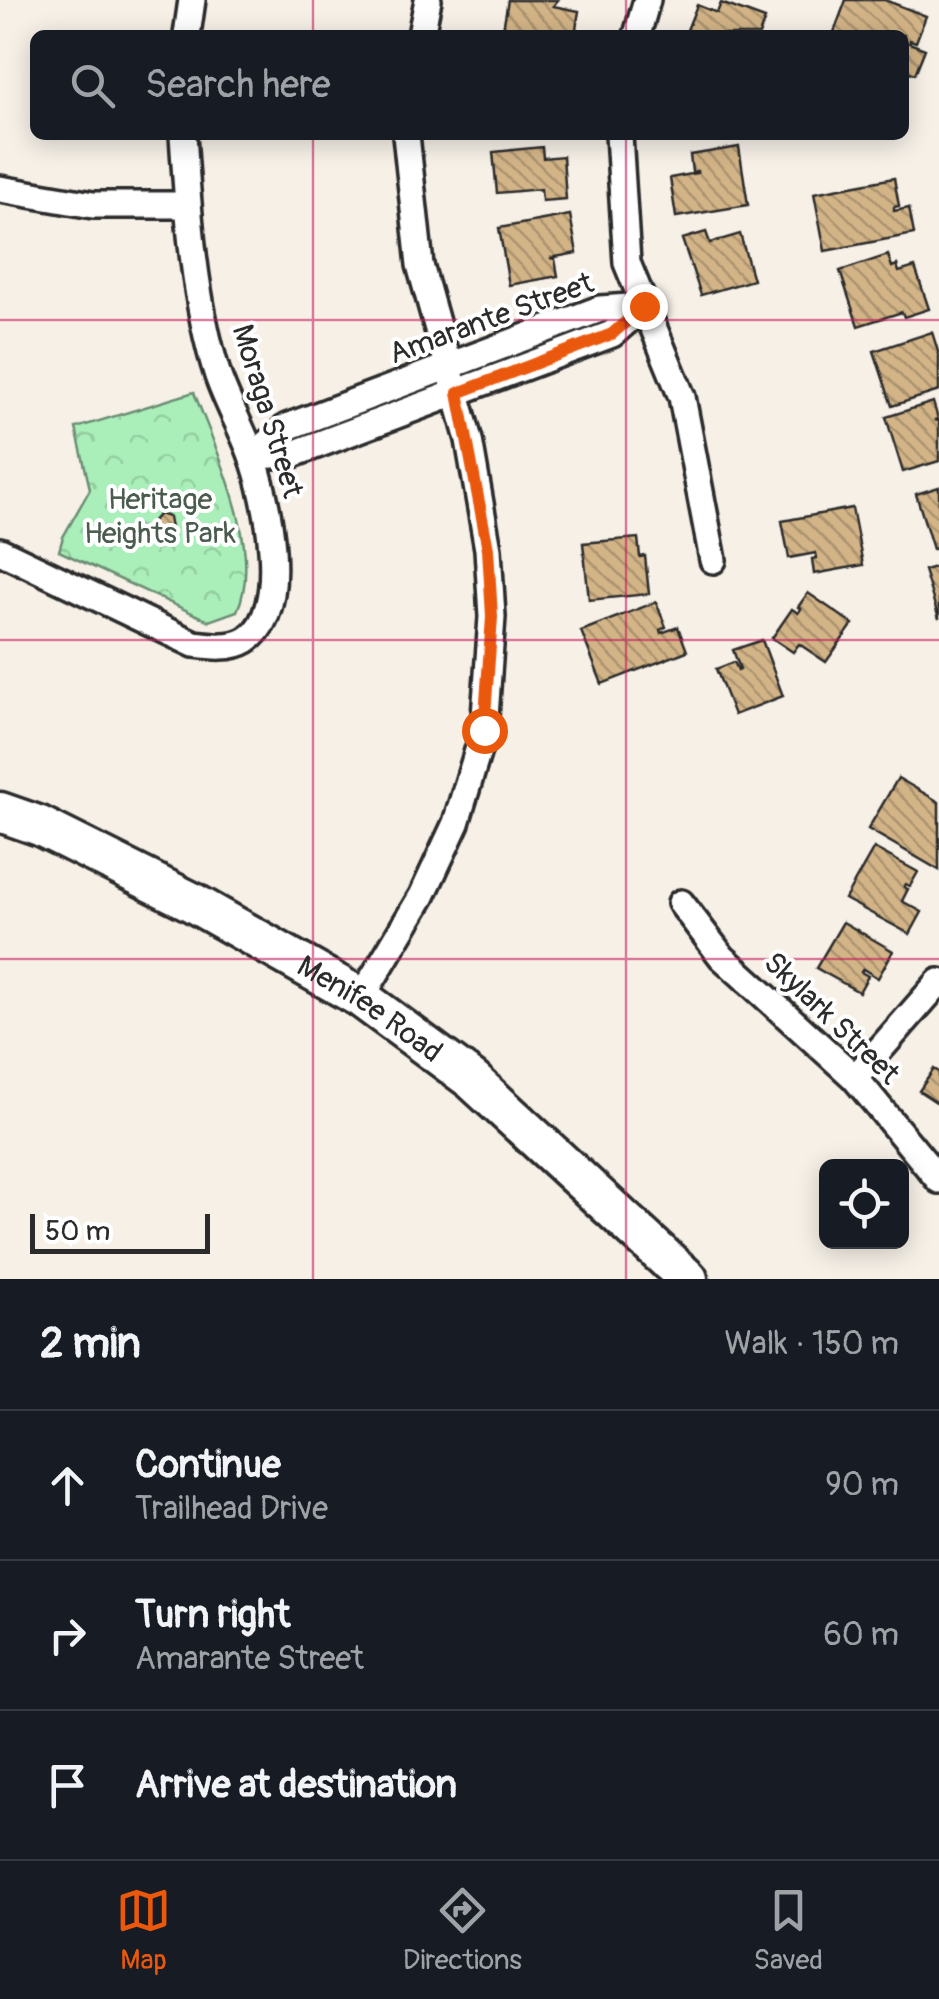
<!DOCTYPE html>
<meta charset="utf-8">
<style>
:root{--surface:#171b24;--page:#20242c;--text:#f1f3f6;--muted:#9ea1a6;--line:#363941;--accent:#ea580c}
body{margin:0;font-family:Pangolin,sans-serif;background:var(--page);color:var(--text)}
.controls{position:absolute;right:30px;bottom:30px;display:grid;overflow:hidden;border-radius:15px;box-shadow:0 5px 25px #0003}
.controls button{width:90px;height:90px;display:grid;place-items:center;padding:0;border:0;border-bottom:2px solid var(--line);background:var(--surface);color:var(--text);font:50px sans-serif}
.scale{position:absolute;left:30px;bottom:25px;width:180px;box-sizing:border-box;padding-left:10px;border:5px solid #2b2b2b;border-top:0;font-size:28px;line-height:35px;white-space:nowrap;color:#2b2b2b;-webkit-text-stroke:8px #fff;paint-order:stroke}
.stop{position:absolute;width:30px;height:30px;margin:-22px;border:8px solid #ea580c;border-radius:50%;background:#fff}
.stop.end{background:#ea580c;border-color:#fff;box-shadow:0 2px 10px #0008}
.list{margin:0;padding:0;list-style:none}
h2{display:flex;justify-content:space-between;align-items:center;height:130px;margin:0;padding:0 40px;font-size:42px}
h2 small{font-size:32px;font-weight:400;color:var(--muted)}
.list li{display:grid;grid-template-columns:65px 1fr auto;gap:30px;align-items:center;box-sizing:border-box;height:150px;padding:0 40px;border-top:2px solid var(--line)}
.list b{display:block;font-size:38px;white-space:nowrap}
.list p{margin:0;font-size:32px;white-space:nowrap;color:var(--muted)}
.list em{font-size:32px;font-style:normal;color:var(--muted)}
.icon{flex:none;width:55px;height:55px;fill:none;stroke:currentColor;stroke-width:2;stroke-linecap:round;stroke-linejoin:round}
.map{position:relative;flex:none;width:939px;height:1279px;overflow:hidden}
.search{position:absolute;background:var(--surface);box-shadow:0 5px 25px #0003;left:30px;right:30px;top:30px;height:110px;display:flex;align-items:center;gap:25px;box-sizing:border-box;padding:0 35px;border-radius:15px;color:var(--muted);font-size:38px}
.sheet{height:580px;background:var(--surface)}
nav{display:flex;justify-content:space-around;align-items:center;box-sizing:border-box;height:140px;border-top:2px solid var(--line);background:var(--surface);font-size:28px;color:var(--muted)}
nav a{display:grid;justify-items:center;gap:5px}
nav .on{color:var(--accent)}
.map>svg:first-child{display:block}
</style>
<div class="map">
<svg width="939" height="1279" viewBox="0 0 939 1279">
<defs>
<pattern id="park-crowns" width="20" height="18" patternUnits="userSpaceOnUse" patternTransform="scale(2.5)"><rect width="20" height="18" fill="#aaefba"/><path d="M2 6a3 3 0 1 1 6 0M12 15a3 3 0 1 1 6 0" fill="none" stroke="#92cda0"/></pattern>
<pattern id="building-back-hatch" width="6" height="6" patternUnits="userSpaceOnUse" patternTransform="scale(2.5)"><rect width="6" height="6" fill="#d3b487"/><path d="M-1 5l2 2M0 0l6 6M5-1l2 2" fill="none" stroke="#ab936f"/></pattern>
</defs>
<rect width="100%" height="100%" fill="#f6f0e7"/>
<filter id="ink" filterUnits="userSpaceOnUse"><feTurbulence type="fractalNoise" baseFrequency=".01" numOctaves="2"/><feDisplacementMap in="SourceGraphic" scale="20" xChannelSelector="R" yChannelSelector="G"/><feConvolveMatrix kernelMatrix="1 2 1 2 8 2 1 2 1" color-interpolation-filters="sRGB"/></filter>
<g filter="url(#ink)">
<path fill="url(#park-crowns)" stroke="#6a8d72" stroke-width="2.5" d="M194 392C216 451 265 550 237 611L209 621 59 551 63 537 90 489 76 428Z"/>
<g fill="url(#building-back-hatch)" stroke="#2b2b2b" stroke-width="2.5">
<path d="M508 0H558L553 6 579 11 575 35H502Z"/>
<path d="M846 0H885L926 16 916 42 910 40 909 43 925 49 915 74 904 70V35H833Z"/>
<path d="M721 3 765 19 759 35H685L697 5 717 13Z"/>
<path d="M542 147 543 158 563 156 566 199 542 201 541 189 497 193 493 152Z"/>
<path d="M739 147 748 205 676 217 670 178 697 173V171L692 172 690 155Z"/>
<path d="M894 178 899 206 894 207V211L909 208 914 234 825 251 814 193Z"/>
<path d="M570 215 577 253 550 258 555 259 558 276 509 285 499 228Z"/>
<path d="M706 232 710 243 740 234 753 280 701 295 682 239Z"/>
<path d="M888 255 892 267 897 265 899 272 915 267 929 309 904 317 902 312 858 326 840 271Z"/>
<path d="M932 332 939 355V391L892 406 874 351Z"/>
<path d="M933 402 938 419 934 420 939 421V461L903 472 886 417Z"/>
<path d="M939 487V548L933 549 916 494Z"/>
<path d="M852 508 863 565 814 574 812 559 817 558 816 553 789 558 782 521Z"/>
<path d="M159 514 169 517 171 528 163 536 153 532 152 522Z"/>
<path d="M638 538 640 557 645 556 649 594 589 600 583 543Z"/>
<path d="M939 566V619L924 570Z"/>
<path d="M808 593 853 624 826 662 799 644 793 652 772 638 792 609 798 613 801 609 798 607Z"/>
<path d="M656 602 666 627 660 630 661 633 678 627 687 651 602 684 581 631Z"/>
<path d="M762 640 783 696 734 715 716 669 734 662 738 670 740 669 733 650Z"/>
<path d="M898 778 939 802V870L868 829Z"/>
<path d="M874 848 918 872 910 886 906 884 904 887 908 889 902 901 922 912 910 934 845 899Z"/>
<path d="M843 922 893 951 878 978 863 969 861 972 868 976 859 992 816 968Z"/>
<path d="M934 1069 939 1072V1104L919 1091Z"/>
</g>
<g fill="none" stroke-linecap="round" stroke-linejoin="round">
<g stroke="#2b2b2b" stroke-width="32">
<g id="street">
<path d="M187 35 192 0"/>
<path d="M421 35 428 0"/>
<path d="M637 35 647 0"/>
<path d="M619 135 627 263 682 397 713 560"/>
<path d="M0 189 93 205H187"/>
<path d="M253 456 287 427 600 309 644 306"/>
<path d="M253 456 293 454 612 334 644 306"/>
<path d="M0 551 194 644C210 646 231 649 246 640 293 611 267 495 251 453 241 427 227 402 218 376 194 303 188 211 183 135"/>
<path d="M681 903 722 957 855 1078 939 1180"/>
<path d="M361 998 422 896 456 823 484 731 492 617 488 549 469 440 420 265 406 135"/>
<path d="M855 1078 939 982"/>
</g>
</g>
<g stroke="#2b2b2b" stroke-width="45">
<g id="primary">
<path id="s1" d="M0 812 40 826 192 902 361 998 472 1080 688 1279"/>
</g>
</g>
<use href="#street" stroke="#fff" stroke-width="25"/>
<use href="#primary" stroke="#fff" stroke-width="38"/>
</g>
</g>
<g fill="none" stroke-linecap="round" stroke-linejoin="round" filter="url(#ink)">
<path stroke="#ea580c" stroke-width="12" d="M484 730 492 617 488 549 458 393 612 334 644 306"/>
</g>
<path fill="none" stroke="#c2185b" stroke-width="2.5" stroke-opacity="0.55" d="M313 0V35M626 0V35M313 135V1279M626 135V1279M0 320H939M0 640H939M0 959H939"/>
<g text-anchor="middle" stroke-width="8" stroke-linejoin="round" paint-order="stroke">
<g font-size="30" fill="#2b2b2b" stroke="#fff">
<text transform="translate(491 318) rotate(-20)" y="10">Amarante Street</text>
<text transform="translate(268 411) rotate(73)" y="10">Moraga Street</text>
<text dy="10" stroke="none"><textPath href="#s1" startOffset="420">Menifee Road</textPath></text>
<text transform="translate(832 1018) rotate(44)" y="10">Skylark Street</text>
</g>
<g font-size="30" fill="#4b5c4f" stroke="#fff">
<text x="160" y="509">Heritage<tspan x="160" dy="34">Heights Park</tspan></text>
</g>
</g>
</svg>
<div class="controls">
<button><svg class="icon" aria-label="locate" viewBox="0 0 24 24"><circle cx="12" cy="12" r="6"/><path d="M12 2v4M12 18v4M2 12h4M18 12h4"/></svg></button>
</div>
<div class="scale">50 m</div>
<div class="stop" style="left:484px;top:730px"></div>
<div class="stop end" style="left:644px;top:306px"></div>
<div class="search"><svg class="icon" aria-label="search" viewBox="0 0 24 24"><circle cx="10" cy="10" r="6"/><path d="M15 15l6 6"/></svg>Search here</div>
</div>
<section class="sheet">
<h2>2 min<small>Walk · 150 m</small></h2>
<ul class="list">
<li><svg class="icon" aria-label="ahead" viewBox="0 0 24 24"><path d="M12 20V5M6 11l6-6 6 6"/></svg><div><b>Continue</b><p>Trailhead Drive</p></div><em>90 m</em></li>
<li><svg class="icon" aria-label="right" viewBox="0 0 24 24"><path d="M7 20v-9h11M14 6l5 5-5 5"/></svg><div><b>Turn right</b><p>Amarante Street</p></div><em>60 m</em></li>
<li><svg class="icon" aria-label="arrive" viewBox="0 0 24 24"><path d="M6 21V4h12l-3 4 3 4H6"/></svg><div><b>Arrive at destination</b></div></li>
</ul>
</section>
<nav>
<a class="on"><svg class="icon" aria-label="map" viewBox="0 0 24 24"><path d="M3 6l6-2 6 2 6-2v14l-6 2-6-2-6 2zM9 4v14M15 6v14"/></svg>Map</a>
<a><svg class="icon" aria-label="directions" viewBox="0 0 24 24"><path d="M12 3l9 9-9 9-9-9zM9 14v-3h6M13 9l2 2-2 2"/></svg>Directions</a>
<a><svg class="icon" aria-label="saved" viewBox="0 0 24 24"><path d="M7 4h10v16l-5-4-5 4z"/></svg>Saved</a>
</nav>
